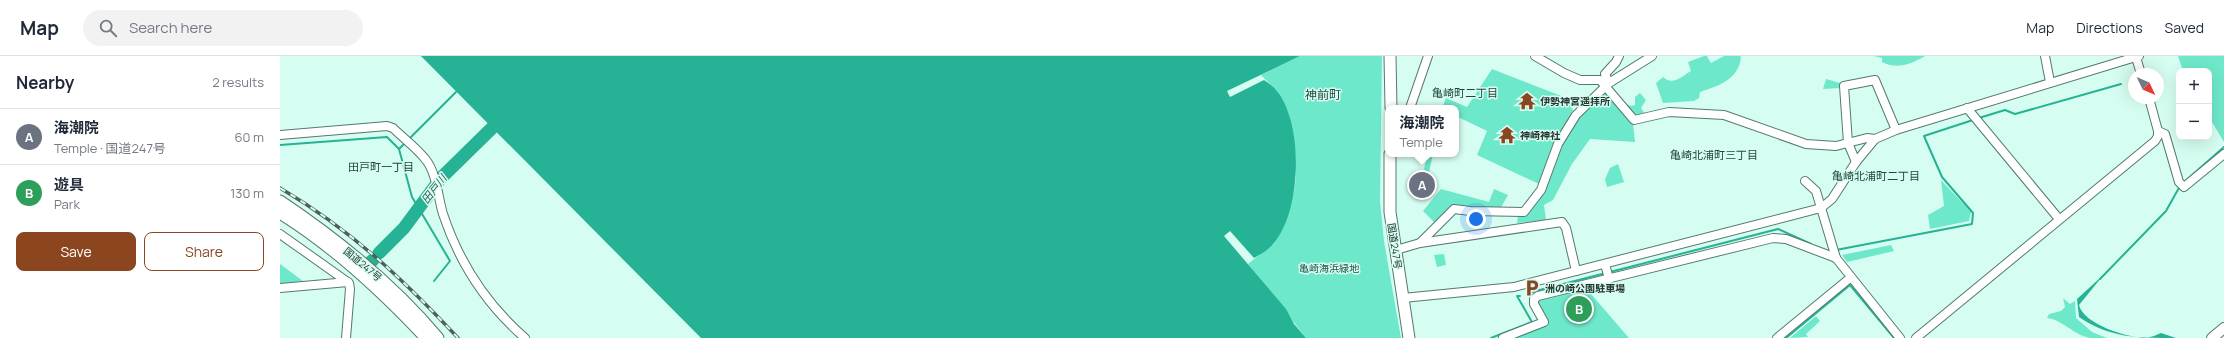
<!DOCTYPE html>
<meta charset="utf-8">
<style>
:root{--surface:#fff;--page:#f2f2f3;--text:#1f2937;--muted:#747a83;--line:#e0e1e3;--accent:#8b451f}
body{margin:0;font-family:Manrope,"Noto Sans JP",sans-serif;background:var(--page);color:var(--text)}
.controls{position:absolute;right:12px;top:12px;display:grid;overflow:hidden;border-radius:8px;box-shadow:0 4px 16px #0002}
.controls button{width:36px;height:36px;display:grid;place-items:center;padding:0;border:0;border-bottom:1px solid var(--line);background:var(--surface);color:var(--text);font:20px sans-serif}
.compass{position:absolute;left:1848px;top:12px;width:36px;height:36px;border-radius:50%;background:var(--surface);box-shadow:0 4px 16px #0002;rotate:134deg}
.you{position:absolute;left:1196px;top:163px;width:14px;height:14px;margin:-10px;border:3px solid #fff;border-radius:50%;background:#1a73e8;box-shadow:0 0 0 6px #1a73e833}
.badge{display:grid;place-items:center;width:26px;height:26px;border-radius:50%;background:var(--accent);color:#fff;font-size:13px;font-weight:700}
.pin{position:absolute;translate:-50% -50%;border:2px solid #fff;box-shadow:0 1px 4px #0006}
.popup{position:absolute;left:1105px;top:49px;width:74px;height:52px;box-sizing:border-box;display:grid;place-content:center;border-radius:8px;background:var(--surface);filter:drop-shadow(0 1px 3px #0005);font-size:13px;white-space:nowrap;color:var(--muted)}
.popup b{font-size:15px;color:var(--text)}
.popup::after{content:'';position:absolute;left:50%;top:100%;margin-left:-8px;border:8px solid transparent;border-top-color:var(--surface)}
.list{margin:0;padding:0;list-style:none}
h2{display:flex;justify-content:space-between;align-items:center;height:52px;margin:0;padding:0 16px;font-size:17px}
h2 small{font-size:13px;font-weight:400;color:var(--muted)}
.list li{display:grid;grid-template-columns:26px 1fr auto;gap:12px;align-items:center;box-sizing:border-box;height:56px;padding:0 16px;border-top:1px solid var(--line)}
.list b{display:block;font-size:15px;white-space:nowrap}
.list p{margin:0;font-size:13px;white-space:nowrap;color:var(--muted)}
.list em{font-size:13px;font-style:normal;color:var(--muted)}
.actions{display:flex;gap:8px;padding:12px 16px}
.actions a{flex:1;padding:9px 0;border:1px solid var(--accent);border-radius:8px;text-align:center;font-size:14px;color:var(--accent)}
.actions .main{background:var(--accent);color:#fff}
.icon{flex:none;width:22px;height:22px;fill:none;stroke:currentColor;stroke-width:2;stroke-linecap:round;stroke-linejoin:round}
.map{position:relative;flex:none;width:1944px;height:282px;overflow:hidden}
header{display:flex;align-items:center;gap:24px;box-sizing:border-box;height:56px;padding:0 20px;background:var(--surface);border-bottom:1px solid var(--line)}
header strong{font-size:19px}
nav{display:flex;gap:22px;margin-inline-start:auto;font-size:14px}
.search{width:280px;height:36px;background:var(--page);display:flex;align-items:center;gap:10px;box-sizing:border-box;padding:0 14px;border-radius:22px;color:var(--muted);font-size:15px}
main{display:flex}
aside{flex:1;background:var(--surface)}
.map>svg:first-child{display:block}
</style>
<header>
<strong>Map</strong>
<div class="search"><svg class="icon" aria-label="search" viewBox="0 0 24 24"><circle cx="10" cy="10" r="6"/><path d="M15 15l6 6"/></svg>Search here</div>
<nav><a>Map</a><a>Directions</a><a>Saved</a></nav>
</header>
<main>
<aside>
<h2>Nearby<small>2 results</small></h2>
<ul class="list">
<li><span class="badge" style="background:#6b7280">A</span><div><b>海潮院</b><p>Temple · 国道247号</p></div><em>60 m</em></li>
<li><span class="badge" style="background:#2e9e5b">B</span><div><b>遊具</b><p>Park</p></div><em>130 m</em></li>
</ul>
<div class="actions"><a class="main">Save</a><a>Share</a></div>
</aside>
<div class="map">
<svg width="1944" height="282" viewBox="0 0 1944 282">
<rect width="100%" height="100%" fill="#d6fdf1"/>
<g fill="#6ee8ca">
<path d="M1020 0H1102L1100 145 1104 185 1121 282H1026L968 208 994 187 1014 136 1016 121 1015 93 1008 56 996 34 981 19Z"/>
<path d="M1424 0H1427L1431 7 1444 0H1460L1461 2C1458 24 1438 30 1420 36L1419 42 1414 45 1383 47 1376 27 1383 21C1393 30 1401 21 1411 15L1408 6Z"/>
<path d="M1594 0H1645C1631 8 1618 14 1602 6V2Z"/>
<path d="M1898 0H1944V86L1929 61V15H1903Z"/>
<path d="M1212 13 1284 41 1293 54 1272 90 1259 128 1197 99 1207 75 1176 60V52H1162L1166 42 1187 51Z"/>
<path d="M1546 23 1560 27V32L1543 33Z"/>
<path d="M1326 37 1353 68 1355 86 1310 83 1292 108 1273 144 1264 149 1266 164 1237 167 1238 160C1242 157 1248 155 1251 152 1256 146 1259 136 1262 129 1272 109 1303 40 1326 37Z"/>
<path d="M1360 37 1366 44 1361 52 1365 58 1355 63 1344 47 1351 50 1355 49V41Z"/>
<path d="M1142 98H1153L1149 117 1144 113 1146 105 1140 103Z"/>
<path d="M1338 108 1344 126 1327 131 1325 123 1330 112Z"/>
<path d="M1661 124 1691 156 1689 165 1650 173 1648 159 1664 150Z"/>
<path d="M1161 133 1209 146 1214 133 1228 139 1220 153 1172 150 1155 167 1143 155Z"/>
<path d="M1611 189 1614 195 1567 206 1562 199Z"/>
<path d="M1164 198 1166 209 1157 211 1154 199Z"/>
<path d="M0 208 23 225 0 228Z"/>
<path d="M1305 231 1349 282H1229L1262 269 1257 247 1259 243Z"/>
<path d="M1783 242 1790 248 1795 245 1796 262 1812 276 1827 282C1822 282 1815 282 1810 282 1794 279 1783 264 1767 262L1769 258 1781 255 1785 251Z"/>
<path d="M1536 260 1540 265 1526 278 1528 281 1510 282Z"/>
</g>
<g fill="#25b295">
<path d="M141 0H1020L947 35 950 41 984 24C988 27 993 30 996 34 1024 66 1022 156 993 188 988 194 981 198 974 202L950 175 944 180 1006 253 1014 268 1026 282H421Z"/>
<path d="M1820 222H1821L1799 249C1803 268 1848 282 1866 282 1872 281 1876 279 1881 277L1896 282C1857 282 1830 282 1799 261L1797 243Z"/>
</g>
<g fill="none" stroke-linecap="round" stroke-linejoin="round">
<g stroke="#25b295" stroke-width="2">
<path d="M1699 62 1725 54 1735 58 1841 28"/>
<path d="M128 84 176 36"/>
<path d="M0 89 107 81 119 93 132 141 170 205 154 225"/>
<path d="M119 93 125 87"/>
<path d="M1903 127 1944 91"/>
<path d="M1556 194 1692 168 1693 157 1662 121 1644 80 1693 64"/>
<path d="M1330 216 1498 173 1531 188"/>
<path d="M1820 223 1886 155 1900 130"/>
<path d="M1248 237 1326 217"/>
<path d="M1211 282 1252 266 1237 240H1240"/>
<path d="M1506 282 1570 229 1614 282"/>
</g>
<g stroke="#25b295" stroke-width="13">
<path d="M99 197 124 172 161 122 212 72"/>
<path d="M87 209 93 204"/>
</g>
<g stroke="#55796f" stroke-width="10">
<g id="minor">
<path d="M1255 0 1284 17 1300 24H1320L1354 64 1389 56 1444 59 1526 88 1556 90 1587 82 1595 83"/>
<path d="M1765 0 1770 26"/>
<path d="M1856 1 1861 18"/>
<path d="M1329 27 1325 18 1336 6 1339 0"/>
<path d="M1130 52 1148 0"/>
<path d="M1687 52 1779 163"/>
<path d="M1878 75 1885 78 1899 126 1904 131 1944 98"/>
<path d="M0 79 107 70 113 72C123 82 137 92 146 104 157 118 158 142 163 158 179 206 207 249 245 282"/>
<path d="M1576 106 1568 87 1564 30 1595 24 1616 74"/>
<path d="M1525 125 1536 135 1556 202 1620 282"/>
<path d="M0 178 69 227 70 233 66 282"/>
<path d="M1140 187 1174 153 1190 155 1244 156 1261 134 1278 88 1296 59 1329 27 1372 0"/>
<path d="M1116 194 1140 187 1282 166 1286 172 1296 215"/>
<path d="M1325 208 1329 223"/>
<path d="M0 232 68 226"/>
<path d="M1123 242 1234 231 1541 152 1552 143 1576 106 1595 83 1616 74 1859 0"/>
<path d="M1223 282 1264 266 1254 248V243L1258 240 1493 182 1506 183 1556 202"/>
<path d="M1497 282 1570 222"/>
<path d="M1636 282 1875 85 1878 80V75L1869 42"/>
</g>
</g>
<g stroke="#55796f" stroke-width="12">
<path id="major" d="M1932 282 1944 272"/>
</g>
<g stroke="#55796f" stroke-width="13">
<g id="highway">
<path d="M1110 0 1111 52"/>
<path d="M1110 98V156L1129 282"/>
<path d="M0 145C58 184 113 228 158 282"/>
<path d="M0 157C55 191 102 235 146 282"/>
</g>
</g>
<use href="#minor" stroke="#fff" stroke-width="8"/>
<use href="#major" stroke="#fff" stroke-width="10"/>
<use href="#highway" stroke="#fff" stroke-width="11"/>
<g stroke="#4d615b" stroke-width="3.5">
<path id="rail" d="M0 132C71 174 122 222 178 282"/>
</g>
<use href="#rail" stroke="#d6fdf1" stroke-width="2" stroke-dasharray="6" stroke-linecap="butt"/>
</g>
<defs>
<g id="temple-bare" transform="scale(1.38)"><path d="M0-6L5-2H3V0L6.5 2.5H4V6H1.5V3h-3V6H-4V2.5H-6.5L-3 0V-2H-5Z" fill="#8b451f" stroke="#d6fdf1" stroke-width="2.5" paint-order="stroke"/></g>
<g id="parking-bare" transform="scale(1.38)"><path d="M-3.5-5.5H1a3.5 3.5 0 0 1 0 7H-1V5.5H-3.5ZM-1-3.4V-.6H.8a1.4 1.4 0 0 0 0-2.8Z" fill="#8b451f" stroke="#d6fdf1" stroke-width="2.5" paint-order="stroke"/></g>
</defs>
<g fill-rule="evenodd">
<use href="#temple-bare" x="1247" y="45"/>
<use href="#temple-bare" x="1227" y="79"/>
<use href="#parking-bare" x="1252" y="232"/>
</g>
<g text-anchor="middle" stroke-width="3" stroke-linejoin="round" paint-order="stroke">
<g font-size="10" font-weight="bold" fill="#263530" stroke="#d6fdf1" text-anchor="start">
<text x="1260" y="49">伊勢神宮遥拝所</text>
<text x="1240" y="83">神崎神社</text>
<text x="1265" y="236">洲の崎公園駐車場</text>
</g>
<g font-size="10" fill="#263530" stroke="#d6fdf1">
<text transform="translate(1115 190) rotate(81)" y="4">国道247号</text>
<text transform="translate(83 208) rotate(40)" y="4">国道247号</text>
</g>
<g font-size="10" fill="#1d5346" stroke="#d6fdf1">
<text x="1049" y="216">亀崎海浜緑地</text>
</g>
<g font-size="11" fill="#24463d" stroke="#d6fdf1">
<text x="1185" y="41">亀崎町二丁目</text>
<text x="1434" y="103">亀崎北浦町三丁目</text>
<text x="101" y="115">田戸町一丁目</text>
<text x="1596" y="124">亀崎北浦町二丁目</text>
</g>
<g font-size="11" font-style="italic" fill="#2c6053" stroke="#d6fdf1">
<text transform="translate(154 133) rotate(-52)" y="4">田戸川</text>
</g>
<g font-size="12" fill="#24463d" stroke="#d6fdf1">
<text x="1043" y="43">神前町</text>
</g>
</g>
</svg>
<div class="controls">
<button>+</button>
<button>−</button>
</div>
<svg class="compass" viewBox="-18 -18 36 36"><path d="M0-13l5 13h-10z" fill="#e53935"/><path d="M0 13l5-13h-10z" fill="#747a83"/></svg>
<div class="you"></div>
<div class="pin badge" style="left:1142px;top:129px;background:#6b7280">A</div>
<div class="popup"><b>海潮院</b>Temple</div>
<div class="pin badge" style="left:1299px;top:253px;background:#2e9e5b">B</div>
</div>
</main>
